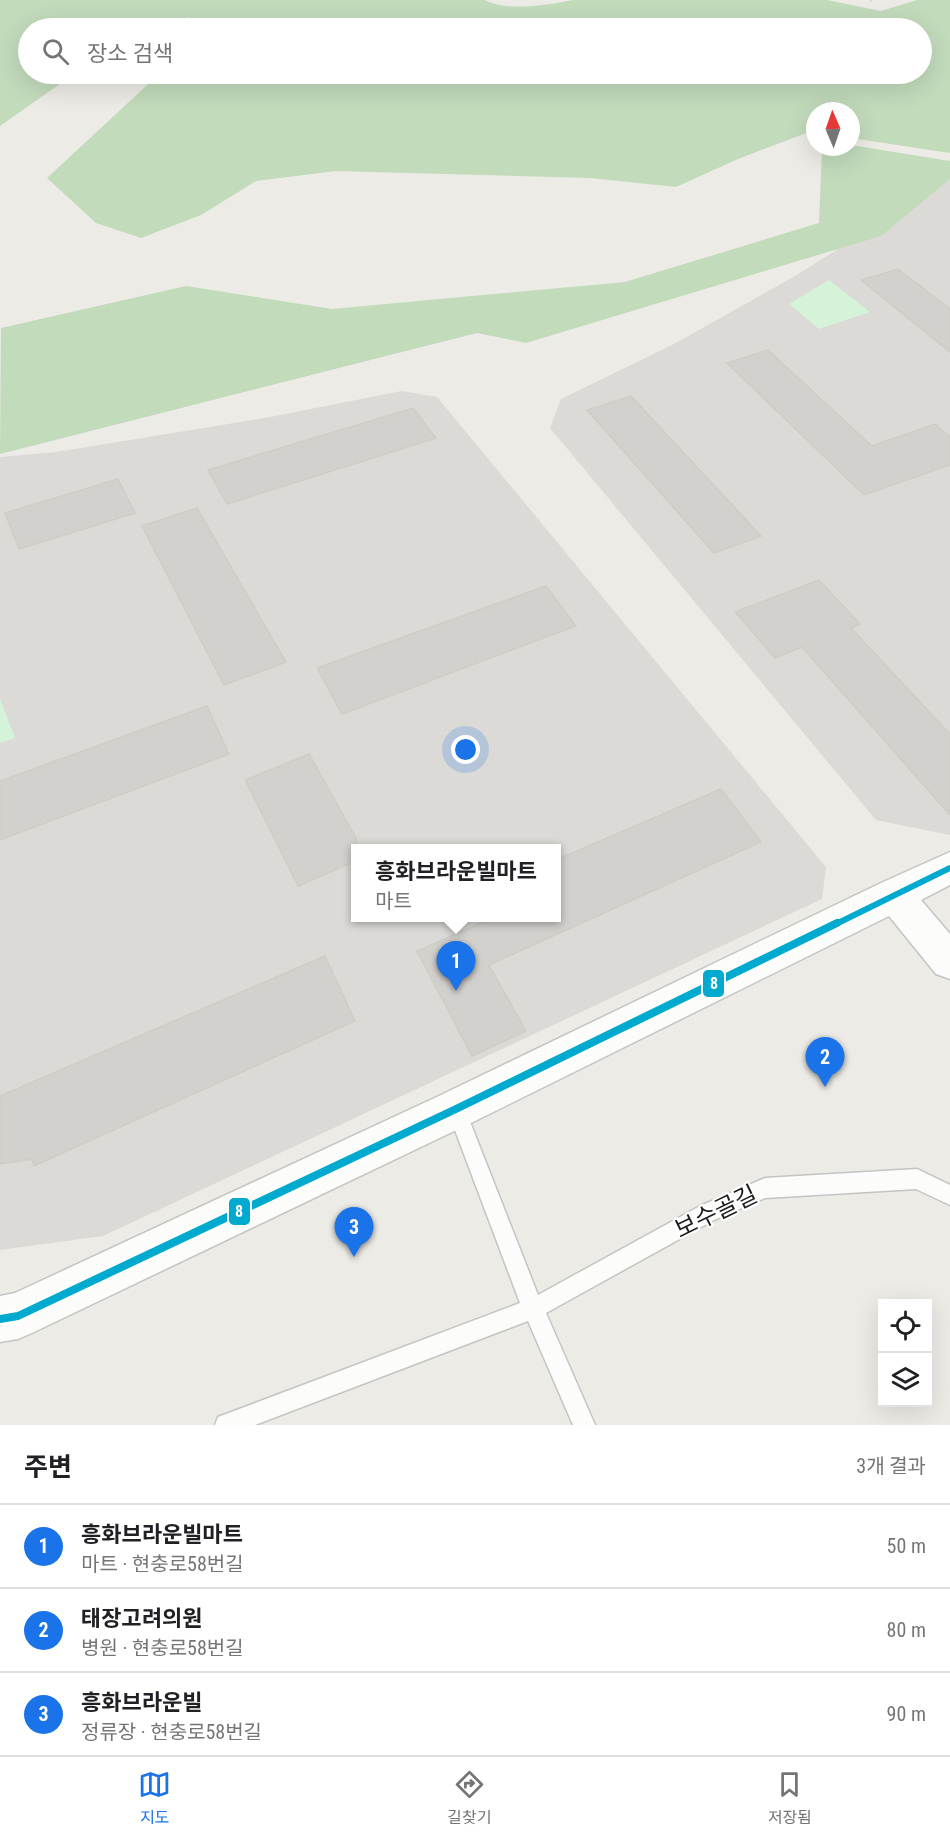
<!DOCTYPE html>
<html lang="ko">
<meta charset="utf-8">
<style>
:root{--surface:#fff;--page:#f6f6f6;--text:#202124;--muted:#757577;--line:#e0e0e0;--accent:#1a73e8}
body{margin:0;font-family:"Roboto Condensed","Noto Sans KR",sans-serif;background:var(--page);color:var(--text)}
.controls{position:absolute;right:18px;bottom:18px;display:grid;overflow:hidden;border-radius:0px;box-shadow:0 6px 24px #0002}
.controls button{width:54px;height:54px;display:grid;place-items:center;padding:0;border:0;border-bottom:2px solid var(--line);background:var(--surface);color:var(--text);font:30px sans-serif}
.compass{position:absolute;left:806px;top:102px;width:54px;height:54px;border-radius:50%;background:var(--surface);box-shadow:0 6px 24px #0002;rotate:358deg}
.you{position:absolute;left:466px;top:750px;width:21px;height:21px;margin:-15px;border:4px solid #fff;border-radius:50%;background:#1a73e8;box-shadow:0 0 0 9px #1a73e833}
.badge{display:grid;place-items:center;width:39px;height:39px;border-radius:50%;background:var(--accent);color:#fff;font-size:20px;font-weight:700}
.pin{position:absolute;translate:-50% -50px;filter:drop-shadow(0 2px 3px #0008)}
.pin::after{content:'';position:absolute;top:32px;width:21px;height:18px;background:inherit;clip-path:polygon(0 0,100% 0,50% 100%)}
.popup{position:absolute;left:351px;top:844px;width:210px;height:78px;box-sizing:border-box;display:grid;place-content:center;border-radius:0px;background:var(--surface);filter:drop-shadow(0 2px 4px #0005);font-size:20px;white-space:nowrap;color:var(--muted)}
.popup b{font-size:22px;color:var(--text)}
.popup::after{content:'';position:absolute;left:50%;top:100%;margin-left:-12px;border:12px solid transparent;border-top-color:var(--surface)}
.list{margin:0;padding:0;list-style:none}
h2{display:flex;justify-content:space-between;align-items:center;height:78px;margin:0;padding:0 24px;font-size:26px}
h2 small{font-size:20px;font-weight:400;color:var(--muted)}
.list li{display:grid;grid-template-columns:39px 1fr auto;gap:18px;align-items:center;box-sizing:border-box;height:84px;padding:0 24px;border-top:2px solid var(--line)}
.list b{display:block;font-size:22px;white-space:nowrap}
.list p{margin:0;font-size:20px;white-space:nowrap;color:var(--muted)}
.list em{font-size:20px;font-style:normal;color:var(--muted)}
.icon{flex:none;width:33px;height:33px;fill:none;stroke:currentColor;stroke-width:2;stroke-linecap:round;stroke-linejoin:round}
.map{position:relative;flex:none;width:950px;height:1425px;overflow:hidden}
.search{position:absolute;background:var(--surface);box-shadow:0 6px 24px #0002;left:18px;right:18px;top:18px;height:66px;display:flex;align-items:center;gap:15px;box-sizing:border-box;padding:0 21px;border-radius:33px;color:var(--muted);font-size:22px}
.sheet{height:330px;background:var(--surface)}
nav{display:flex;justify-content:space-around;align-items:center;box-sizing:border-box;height:84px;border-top:2px solid var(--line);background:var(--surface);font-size:16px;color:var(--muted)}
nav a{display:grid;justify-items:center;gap:3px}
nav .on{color:var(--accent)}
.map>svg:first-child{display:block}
</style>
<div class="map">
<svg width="950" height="1425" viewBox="0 0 950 1425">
<rect width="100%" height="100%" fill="#ecebe6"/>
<g fill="#dbdad7" fill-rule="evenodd">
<path d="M950 170V835L876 820 550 428 561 399 674 344 795 276 899 211Z"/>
<path d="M402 391 437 397 826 867 822 899 103 1236 0 1250V457L56 452 265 418ZM356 848H556V918H356Z"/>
</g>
<g fill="#c2dbbb">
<path d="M0 0H485C506 12 549 5 572 0H827L881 11 917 0H950V153L851 138V111H815V133L809 132 738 159 676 187 590 178 336 171 256 181 201 215 141 238 96 223 47 178 159 74H922V28H186L189 17 142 28H28V74H74L0 126Z"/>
<path d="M857 146 950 161V179L881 236 526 343 477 333 0 454 1 328 186 286 332 309 625 282 819 223 822 149Z"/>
</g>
<g fill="#d4f3d9">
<path d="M829 280 870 312 819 329 789 304Z"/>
<path d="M0 699 15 738 0 743Z"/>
</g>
<g fill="#d3d1cd" stroke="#cfcdc7" stroke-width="1.5">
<path d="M898 269 950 309V352L861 280Z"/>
<path d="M768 350 872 446 935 424 950 437V465L864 495 727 363Z"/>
<path d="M631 396 761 536 714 553 587 410Z"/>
<path d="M413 408 436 438 227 504 208 470Z"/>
<path d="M118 479 135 513 19 549 5 513Z"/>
<path d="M197 508 286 662 224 685 142 526Z"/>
<path d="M819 580 860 624 851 628 950 734V815L802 647 775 658 735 612Z"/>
<path d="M546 586 576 626 342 714 317 668Z"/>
<path d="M207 706 229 754 0 840V781Z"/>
<path d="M309 754 356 838V861L298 886 245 780Z"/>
<path d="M721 789 761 842 489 965 526 1031 472 1056 417 951 492 918H556V860Z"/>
<path d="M325 956 355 1021 34 1166 32 1159 0 1164V1096Z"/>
</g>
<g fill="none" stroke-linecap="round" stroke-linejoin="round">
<g stroke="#c4c4c2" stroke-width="3">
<path id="service" d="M456 1100 463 1102 465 1109 538 1295 700 1206 765 1178 917 1169 950 1185V1205L916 1189 765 1198 714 1220 546 1313 595 1425H573L528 1321 255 1425H215L218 1417 226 1414 520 1303 447 1109 449 1102Z"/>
</g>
<g stroke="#c4c4c2" stroke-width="3">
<path id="tertiary" d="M950 852V885L921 900 950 934V979L936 974 889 916 471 1123 34 1332 18 1339 0 1342V1296L15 1293 441 1095 881 883Z"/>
</g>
<path stroke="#d6cac6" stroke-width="2" stroke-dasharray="1.5 1.5" stroke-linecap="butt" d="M870 1 873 0"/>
<use href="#service" fill="#fcfcfb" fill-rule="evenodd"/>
<use href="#tertiary" fill="#fcfcfb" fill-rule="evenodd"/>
<g stroke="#fff" stroke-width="10">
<path id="bus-1-far1" d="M834 925 950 868"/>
</g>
<g stroke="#fff" stroke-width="12">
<path id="bus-1" d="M0 1319 18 1316 456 1109 837 923"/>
</g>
<use href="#bus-1-far1" stroke="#00a9ce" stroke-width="6"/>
<use href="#bus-1" stroke="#00a9ce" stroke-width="8"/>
</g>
<g text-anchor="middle" stroke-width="4.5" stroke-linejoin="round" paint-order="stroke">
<g font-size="24" fill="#1d1d1d" stroke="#fff">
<text transform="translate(716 1212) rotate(-26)" y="8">보수골길</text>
</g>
</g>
<g stroke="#fff" stroke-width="2">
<rect x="702" y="969" width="23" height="29" rx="6" fill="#00a9ce"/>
<rect x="228" y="1197" width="23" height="29" rx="6" fill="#00a9ce"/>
</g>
<g font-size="16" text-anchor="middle" font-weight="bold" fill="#fff">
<text x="714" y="989">8</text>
<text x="239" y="1217">8</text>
</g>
</svg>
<div class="controls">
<button><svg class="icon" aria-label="locate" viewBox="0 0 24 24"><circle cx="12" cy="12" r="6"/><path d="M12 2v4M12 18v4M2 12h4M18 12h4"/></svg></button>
<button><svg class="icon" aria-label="layers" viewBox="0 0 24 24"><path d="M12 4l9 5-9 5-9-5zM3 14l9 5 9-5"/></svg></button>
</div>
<svg class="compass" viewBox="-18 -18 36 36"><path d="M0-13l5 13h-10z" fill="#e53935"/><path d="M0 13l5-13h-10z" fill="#757577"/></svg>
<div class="you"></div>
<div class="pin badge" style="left:456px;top:991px">1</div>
<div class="popup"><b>흥화브라운빌마트</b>마트</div>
<div class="pin badge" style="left:825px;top:1087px">2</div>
<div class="pin badge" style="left:354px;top:1257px">3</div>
<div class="search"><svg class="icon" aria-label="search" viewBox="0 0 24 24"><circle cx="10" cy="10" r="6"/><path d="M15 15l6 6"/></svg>장소 검색</div>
</div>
<section class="sheet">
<h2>주변<small>3개 결과</small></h2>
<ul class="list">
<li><span class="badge">1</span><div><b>흥화브라운빌마트</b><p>마트 · 현충로58번길</p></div><em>50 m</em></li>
<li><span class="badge">2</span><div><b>태장고려의원</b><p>병원 · 현충로58번길</p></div><em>80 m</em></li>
<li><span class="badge">3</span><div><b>흥화브라운빌</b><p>정류장 · 현충로58번길</p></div><em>90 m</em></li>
</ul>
</section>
<nav>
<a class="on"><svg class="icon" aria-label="map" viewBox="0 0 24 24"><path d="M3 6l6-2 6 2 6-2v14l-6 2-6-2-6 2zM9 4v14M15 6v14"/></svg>지도</a>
<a><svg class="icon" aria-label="directions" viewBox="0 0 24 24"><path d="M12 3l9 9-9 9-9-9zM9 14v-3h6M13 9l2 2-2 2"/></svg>길찾기</a>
<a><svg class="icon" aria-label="saved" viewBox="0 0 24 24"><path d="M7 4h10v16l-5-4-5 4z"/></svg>저장됨</a>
</nav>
